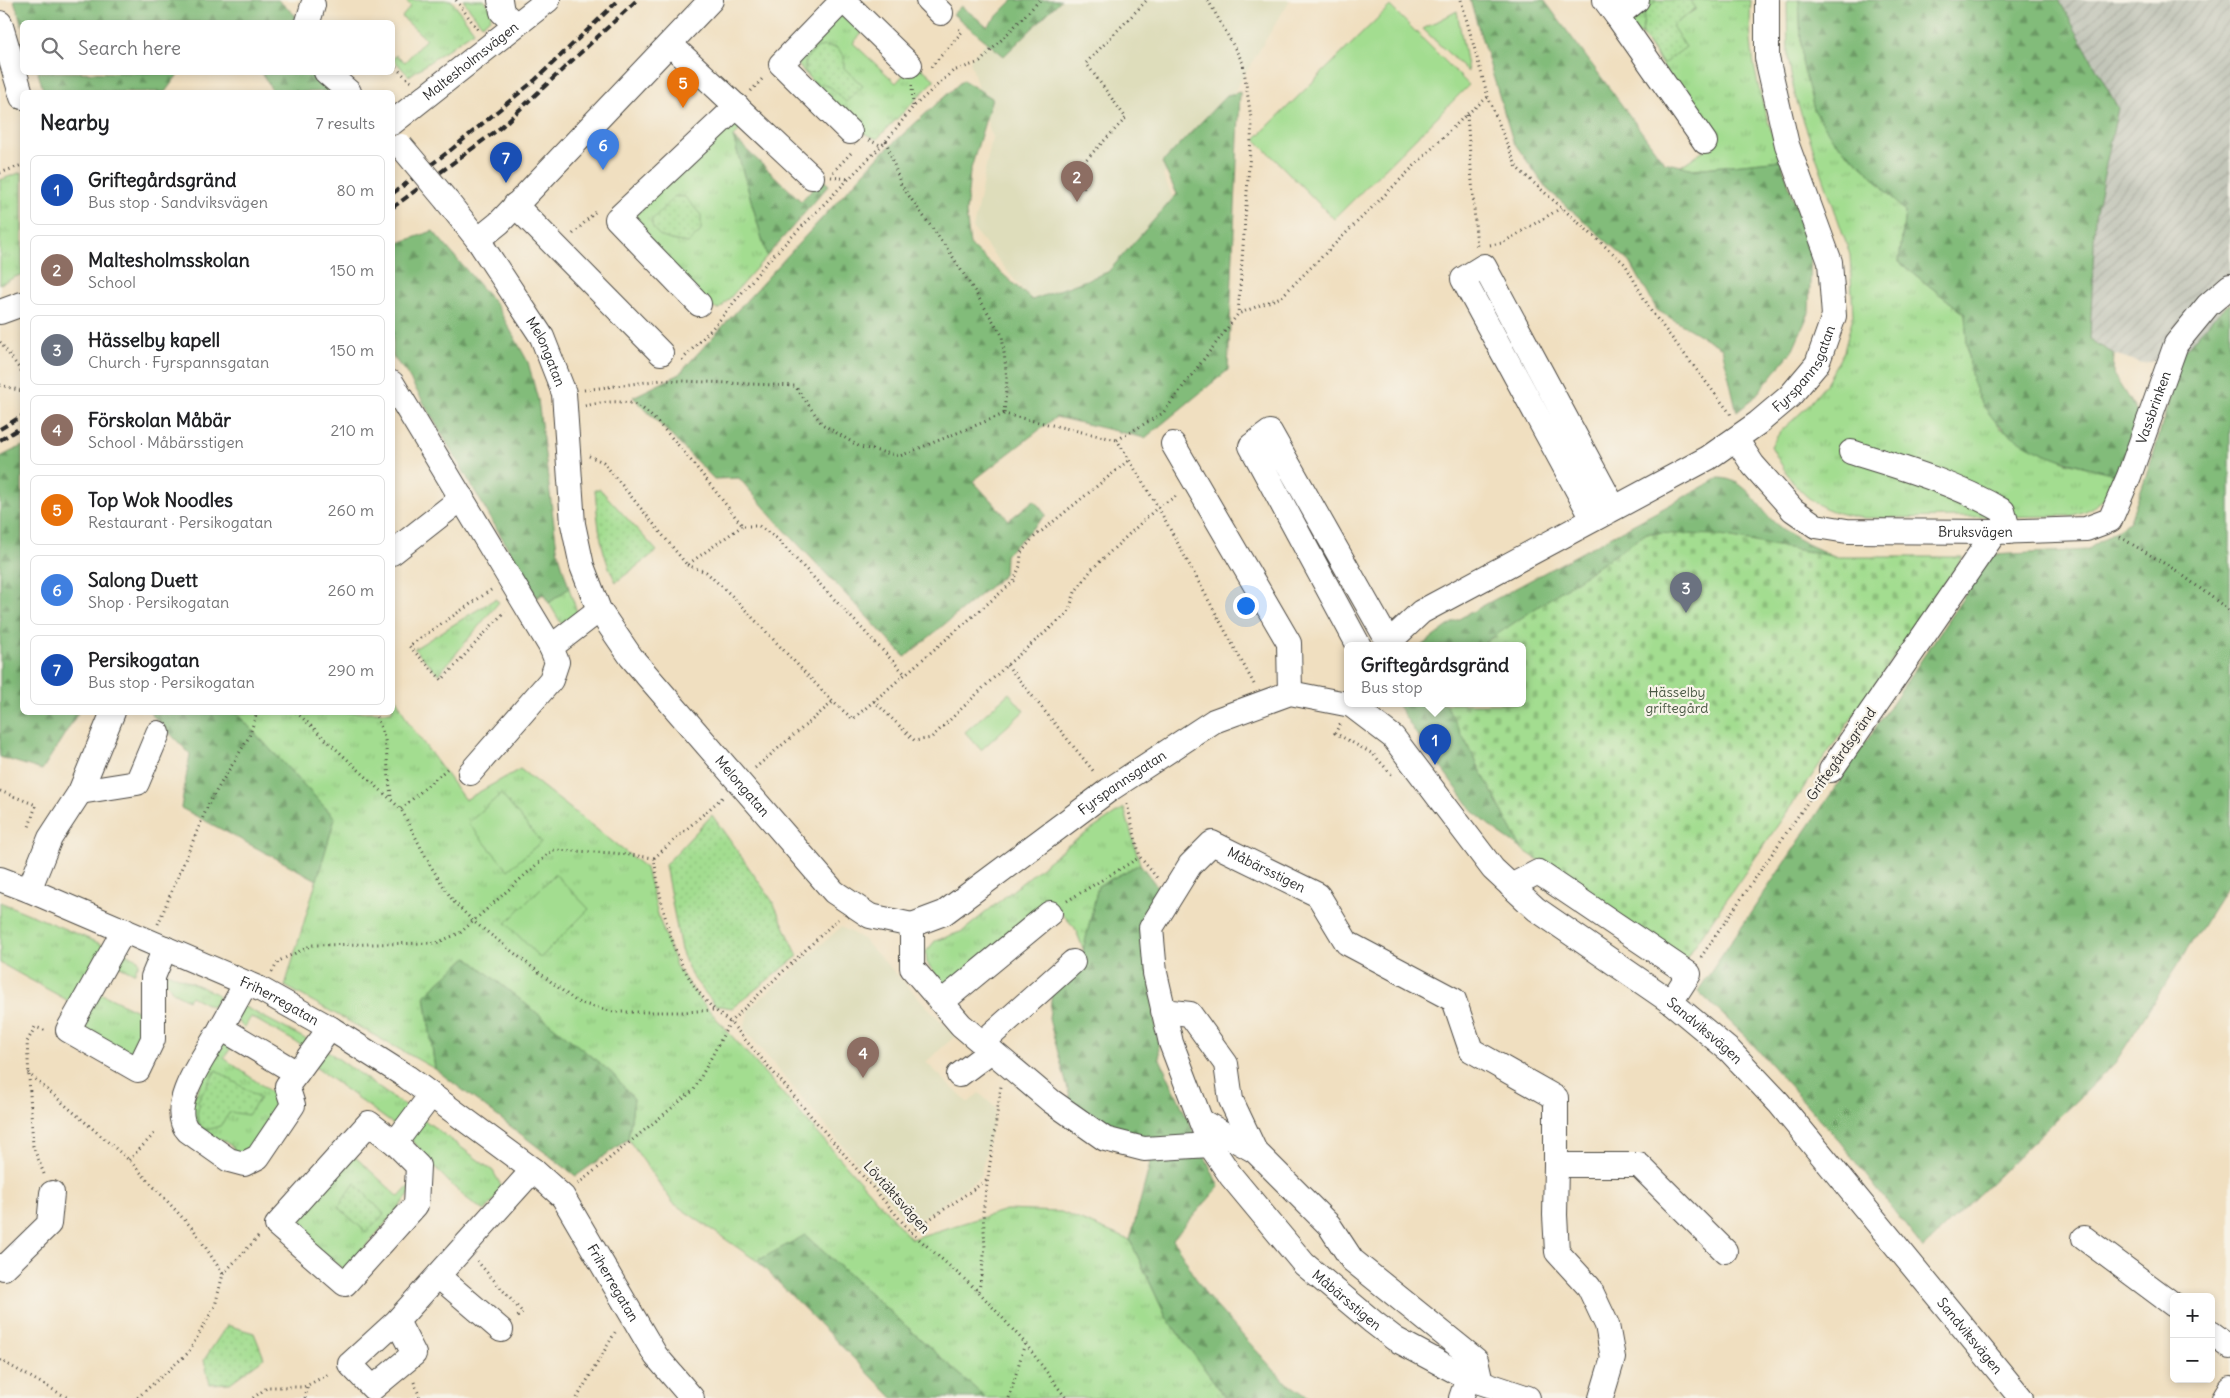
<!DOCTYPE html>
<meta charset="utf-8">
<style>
:root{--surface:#fff;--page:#f6f6f6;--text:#202124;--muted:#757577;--line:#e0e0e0;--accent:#d93025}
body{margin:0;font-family:Delius,sans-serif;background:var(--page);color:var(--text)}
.controls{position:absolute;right:15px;bottom:15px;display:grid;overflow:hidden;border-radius:8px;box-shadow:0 2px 8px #0003}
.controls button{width:45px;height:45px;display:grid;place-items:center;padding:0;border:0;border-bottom:1px solid var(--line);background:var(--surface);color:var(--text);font:25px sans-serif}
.you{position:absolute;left:1245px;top:605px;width:18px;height:18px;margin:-12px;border:4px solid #fff;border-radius:50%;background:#1a73e8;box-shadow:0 0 0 8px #1a73e833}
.badge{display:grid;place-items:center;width:32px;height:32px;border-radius:50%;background:var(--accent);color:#fff;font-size:16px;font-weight:700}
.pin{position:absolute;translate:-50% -41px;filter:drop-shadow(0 1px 2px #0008)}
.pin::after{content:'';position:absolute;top:26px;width:18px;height:15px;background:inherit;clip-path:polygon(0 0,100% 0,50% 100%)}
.popup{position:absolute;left:1344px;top:642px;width:182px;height:65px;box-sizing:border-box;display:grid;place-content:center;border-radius:8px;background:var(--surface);filter:drop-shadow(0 1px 4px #0005);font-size:16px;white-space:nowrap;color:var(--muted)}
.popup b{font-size:19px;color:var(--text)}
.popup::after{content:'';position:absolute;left:50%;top:100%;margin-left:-10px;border:10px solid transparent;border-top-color:var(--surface)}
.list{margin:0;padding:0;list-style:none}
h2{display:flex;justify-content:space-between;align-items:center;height:65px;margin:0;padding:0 20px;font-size:21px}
h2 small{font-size:16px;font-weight:400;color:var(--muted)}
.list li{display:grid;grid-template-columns:32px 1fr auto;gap:15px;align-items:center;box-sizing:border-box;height:70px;margin:0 10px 10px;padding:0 10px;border:1px solid var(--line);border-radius:8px}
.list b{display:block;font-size:19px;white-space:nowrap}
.list p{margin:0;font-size:16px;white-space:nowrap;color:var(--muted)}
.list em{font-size:16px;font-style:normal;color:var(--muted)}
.icon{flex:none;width:28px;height:28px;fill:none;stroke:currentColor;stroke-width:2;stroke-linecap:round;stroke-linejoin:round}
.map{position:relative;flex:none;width:2230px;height:1398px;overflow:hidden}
.search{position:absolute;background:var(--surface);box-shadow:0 2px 8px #0003;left:20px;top:20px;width:375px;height:55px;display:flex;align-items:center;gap:12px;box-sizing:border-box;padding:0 18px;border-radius:8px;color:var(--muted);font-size:19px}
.panel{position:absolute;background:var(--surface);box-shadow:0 2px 8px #0003;left:20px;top:90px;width:375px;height:625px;border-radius:8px}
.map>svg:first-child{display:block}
</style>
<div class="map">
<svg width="2230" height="1398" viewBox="0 0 2230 1398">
<defs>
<pattern id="industrial-furrows" width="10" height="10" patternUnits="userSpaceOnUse" patternTransform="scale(1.25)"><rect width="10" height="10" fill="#c3c6b9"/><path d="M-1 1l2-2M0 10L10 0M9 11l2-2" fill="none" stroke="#a8aa9f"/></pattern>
<pattern id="grass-tufts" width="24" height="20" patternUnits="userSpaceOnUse" patternTransform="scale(1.25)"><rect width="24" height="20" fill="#a3dd90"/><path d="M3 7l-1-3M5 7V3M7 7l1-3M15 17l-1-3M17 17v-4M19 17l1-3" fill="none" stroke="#8cbe7c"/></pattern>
<pattern id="forest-firs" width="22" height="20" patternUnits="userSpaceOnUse" patternTransform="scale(1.25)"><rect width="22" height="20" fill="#82bc7a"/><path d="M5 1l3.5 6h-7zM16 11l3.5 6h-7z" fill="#6b9964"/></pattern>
<pattern id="cemetery-stones" width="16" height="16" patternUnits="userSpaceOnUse" patternTransform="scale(1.25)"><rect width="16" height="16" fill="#a3dd90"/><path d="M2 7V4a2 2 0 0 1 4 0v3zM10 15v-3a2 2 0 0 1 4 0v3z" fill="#8cbe7c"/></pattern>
<pattern id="park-dots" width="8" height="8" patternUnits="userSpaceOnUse" patternTransform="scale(1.25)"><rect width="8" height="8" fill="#a3dd90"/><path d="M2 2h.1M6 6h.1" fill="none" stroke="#8cbe7c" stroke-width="1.8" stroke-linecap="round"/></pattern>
</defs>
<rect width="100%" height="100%" fill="#f7f3e8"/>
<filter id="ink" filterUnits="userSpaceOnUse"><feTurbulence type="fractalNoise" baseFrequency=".02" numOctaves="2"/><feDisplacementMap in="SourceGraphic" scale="10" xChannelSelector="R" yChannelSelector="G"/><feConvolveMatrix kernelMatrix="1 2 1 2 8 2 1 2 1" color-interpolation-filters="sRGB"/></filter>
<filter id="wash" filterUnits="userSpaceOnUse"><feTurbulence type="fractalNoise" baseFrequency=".0096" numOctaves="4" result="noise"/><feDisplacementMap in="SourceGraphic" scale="20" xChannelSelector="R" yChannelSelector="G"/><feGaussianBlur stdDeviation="1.12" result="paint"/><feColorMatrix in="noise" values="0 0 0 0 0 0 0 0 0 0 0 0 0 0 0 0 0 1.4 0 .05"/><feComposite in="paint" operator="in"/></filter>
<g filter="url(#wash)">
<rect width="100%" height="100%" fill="#f0dfc0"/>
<g fill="#deddbb">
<path d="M1024 0H1290L1229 100 1163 176 1188 230 1082 362 973 229 992 138 970 60Z"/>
<path d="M841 927 863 939 955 1036 926 1062 968 1103 979 1093 996 1108 980 1177 911 1226 744 1029 749 1009Z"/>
</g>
<path fill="url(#industrial-furrows)" d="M2059 0H2230V300L2177 358 2142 363 2114 354 2090 340 2095 217 2118 108Z"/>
<g fill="url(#grass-tufts)" stroke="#67845e">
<path d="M405 0H451L474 31 409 76 393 59 396 55 405 62 426 39 402 17 411 6Z"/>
<path d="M463 0H483L493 9 490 18 482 25Z"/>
<path d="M1646 0H1658L1645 9 1642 35 1631 29 1633 10Z"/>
<path d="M1690 0H1751C1746 57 1763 107 1781 160L1694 169 1681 166 1713 144 1647 42 1696 9Z"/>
<path d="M1787 0H1799L1802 62 1834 141 1868 171 1905 212 1899 262 1965 314 1968 357 1978 397 2000 428 2066 462 2119 475C2111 498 2093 510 2070 516L1865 518C1812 512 1795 491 1771 446L1780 432 1807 407 1826 384 1844 351 1853 316 1850 254 1795 96 1788 58Z"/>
<path d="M839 14 866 29 853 43 896 83 915 62 935 80 877 139 852 128 798 65 801 53Z"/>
<path d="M733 116 744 126 733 137 767 256 720 309 708 307 633 221 637 209Z"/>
<path d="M22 172V274L0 284V180Z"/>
<path d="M569 588 578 615 562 625 549 603Z"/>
<path d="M495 599 499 602 439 674 414 649Z"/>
<path d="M393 692 408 722 465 800 520 769 646 868 659 918 676 966 701 1001 911 1239 1006 1210 1061 1212 1130 1240 1166 1317 1226 1398H986L806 1236 757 1261 673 1203 628 1139 634 1099 611 1073 467 957 425 995 435 1069 285 986 335 818 236 713 392 712Z"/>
<path d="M1124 808 1140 864 1098 886 1084 951 1075 928 1055 906 946 988 927 963 926 952 935 941 963 931 1067 846Z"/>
<path d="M0 902 106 946 76 1005 0 963Z"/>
<path d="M117 949 138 959 139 963 134 973 116 964Z"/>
<path d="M167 972 217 994 219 999 212 1007 191 996 188 1000 173 992 164 978Z"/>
<path d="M96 991 137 1011 148 1024 138 1055 87 1036 81 1021Z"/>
<path d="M243 1006 313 1043 303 1046 251 1017 244 1028 235 1018Z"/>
<path d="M222 1039 233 1045 224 1058 271 1092 281 1079 285 1083 276 1097 281 1114 254 1151 230 1154 234 1148 220 1138 216 1144 187 1112Z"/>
<path d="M326 1050 410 1110 397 1127 315 1067Z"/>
<path d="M423 1119 493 1171 503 1189 485 1211C455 1194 432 1163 410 1138Z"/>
<path d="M353 1155 399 1197 409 1186 410 1194 345 1271 292 1227V1216Z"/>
</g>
<g fill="url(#forest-firs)" stroke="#567452">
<path d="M14 0H278L303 22H22V26Z"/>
<path d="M1013 0H1061L1004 56 953 14 961 6 987 26Z"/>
<path d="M1470 0H1544L1664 162 1694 169 1781 160 1811 253 1809 313 1792 351 1753 399 1737 412 1722 348 1657 310 1630 262 1547 189 1513 141Z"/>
<path d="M1799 0H2059L2118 108 2095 217 2090 340 2114 354 2113 374 2140 417 2119 475C2067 462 2006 450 1979 398 1967 375 1967 340 1965 314L1899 262 1905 212 1868 171 1834 141 1814 110 1802 62Z"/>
<path d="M38 73V72L179 73 165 92H44Z"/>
<path d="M262 73H350L332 92H273Z"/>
<path d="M963 80 992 98 970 172 966 213 970 245 1032 300 1108 272 1177 194 1162 163 1227 95 1240 92 1228 370 1145 438 1056 417 973 481 1009 520 1034 500 1046 515 1005 555 1004 575 905 657 779 524 739 478 714 479 633 397 678 375 879 156Z"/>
<path d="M733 137 801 201 822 179 829 185 767 256Z"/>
<path d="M433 231 497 306 528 362 538 400 557 548 569 588 549 603 543 594 537 598 407 374 393 357V245Z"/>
<path d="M2230 303V882L2115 1063 1923 1248 1840 1142 1748 1039 1698 991 1992 555 2087 550 2130 521 2153 456 2183 352 2213 318Z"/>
<path d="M22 446V712L78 713 42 770 0 757V457Z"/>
<path d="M1719 478C1748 479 1757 507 1776 524 1794 539 1815 548 1837 557L1715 535 1647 533 1480 646H1421L1455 621Z"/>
<path d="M1397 704H1446L1522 849 1496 831 1474 812 1417 735Z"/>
<path d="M150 713H236L335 818 317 880 181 808 190 754Z"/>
<path d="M1140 864 1159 889 1143 926 1160 1059 1219 1187 1173 1239 1206 1295 1283 1380 1310 1398H1226L1166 1317 1130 1240 1151 1160 1071 1101 1049 1019 1052 992 1080 964 1098 886Z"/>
<path d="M467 957 612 1073 634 1099 628 1139 576 1176 435 1069 425 995Z"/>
<path d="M805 1235 986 1398H893L757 1261Z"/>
</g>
<path fill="url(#cemetery-stones)" stroke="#67845e" d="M1647 533 1715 535 1837 557H1963L1684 961 1522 849 1446 704H1522V646H1480Z"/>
<g fill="url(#park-dots)" stroke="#67845e">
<path d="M1658 0H1690L1696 8 1672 26 1686 47 1663 64 1642 35 1645 9Z"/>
<path d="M824 46 837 48 844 56V68L863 86 846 102C841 98 834 88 828 86 822 84 816 85 810 79 798 65 809 50 824 46Z"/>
<path d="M675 196 685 197 701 215V231L688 243C672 240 655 240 651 221Z"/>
<path d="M600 489 657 551 616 582C600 553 598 523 595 490Z"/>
<path d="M712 815 773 902 798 956 732 1008 715 1005 691 975 681 950 665 865Z"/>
<path d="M216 1070 260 1098 248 1115 230 1112 220 1126 207 1130C196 1125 195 1115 200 1104L197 1102Z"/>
<path d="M355 1183 384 1214 366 1232 338 1207Z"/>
<path d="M227 1325 254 1333 264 1358 230 1383 210 1384 204 1360Z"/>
</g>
<g fill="#a3dd90" stroke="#67845e">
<path d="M1390 6 1469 85 1334 219 1255 139Z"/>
<path d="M1457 11 1468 72 1423 29Z"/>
<path d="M1009 693 1024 711 981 750 965 732Z"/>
<path d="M501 794 541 842 508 870 468 823Z"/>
<path d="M555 874 589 909 540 958 506 923Z"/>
</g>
</g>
<g filter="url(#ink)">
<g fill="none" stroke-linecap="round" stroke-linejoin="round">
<g stroke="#494641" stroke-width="26">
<g id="minor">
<path d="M500 0 502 12 516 25"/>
<path d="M843 0 781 64 850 132"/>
<path d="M843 0 910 65"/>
<path d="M928 0 941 13"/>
<path d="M1605 0 1617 16"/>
<path d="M1637 0 1617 16 1705 142"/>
<path d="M308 22 313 5"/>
<path d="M0 23 22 97"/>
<path d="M670 44 812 177"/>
<path d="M326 72 349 92"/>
<path id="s1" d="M392 123 548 0"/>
<path id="s2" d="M447 201 478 240 542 337 564 393 573 524 582 566 599 610 631 657 834 892 870 916 912 925"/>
<path d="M515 205 661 353"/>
<path d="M478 240 499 223 711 0"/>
<path d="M699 304 617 219 737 106"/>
<path d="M0 312 22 304"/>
<path d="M392 383 551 647"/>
<path id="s3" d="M1736 439 1753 465 1793 510 1816 526 1847 531 1995 532 2086 529 2110 520 2129 476 2176 344 2208 305 2230 286"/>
<path d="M1173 444 1289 643 1290 693"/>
<path d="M1851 452C1903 468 1955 483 2003 511L2009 532"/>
<path d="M1593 519 1463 279 1484 266 1614 508"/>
<path d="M392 553 462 498"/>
<path d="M1359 646 1251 446 1270 432 1388 641"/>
<path id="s4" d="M1385 646 1421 612 1708 458 1758 423 1790 396 1817 364 1834 316 1830 262 1787 145 1767 58V0"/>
<path d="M1831 770 1995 532"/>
<path d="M470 773 551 680 557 662 551 647 599 610"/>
<path d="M80 792 137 783 158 733"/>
<path id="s5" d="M0 879 29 890 260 989 330 1028 407 1077 533 1170 563 1197 656 1356 692 1398"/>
<path d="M1511 886 1538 872 1689 974 1671 1002"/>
<path d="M29 890 50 838 80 792 113 712"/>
<path id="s6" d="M912 925 944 913 1109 790 1214 721 1290 693 1351 705 1393 737 1493 869 1536 909 1671 1002 1730 1051 1779 1103 2021 1398"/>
<path id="s7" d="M912 925V968L961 1025 1051 1101 1105 1139 1144 1149 1210 1145 1231 1176 1304 1264 1373 1322 1395 1339 1468 1378 1528 1398"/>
<path d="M124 930 68 1030 138 1070 153 1039V977L165 948"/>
<path d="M246 983 221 1028 297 1073 330 1028"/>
<path d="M942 1002 1050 913"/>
<path d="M1163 1011 1190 1014 1226 1064 1231 1100 1255 1151 1329 1225 1352 1260 1476 1360 1481 1382"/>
<path d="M221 1028C208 1052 165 1106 188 1131L229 1160 244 1164 258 1157 293 1105 287 1086 297 1073"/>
<path d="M982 1043 1073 962"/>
<path d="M959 1075 991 1051"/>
<path d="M1201 1121 1255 1151"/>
<path d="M395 1143 369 1123 277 1225 345 1284 416 1205 418 1166 395 1143 431 1095"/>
<path id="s8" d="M1210 1145 1171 1043 1155 973 1151 928 1190 865 1212 843 1318 895 1347 943 1454 1000 1471 1050 1556 1098V1165"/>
<path d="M2084 1238 2174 1305"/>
<path d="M0 1266 4 1268 49 1224 52 1193"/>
<path d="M438 1276 501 1330"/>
<path d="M397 1321 414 1354 373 1388 350 1364 397 1321 533 1170"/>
<path d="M2211 1333 2230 1347"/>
<path d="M1461 1398 1468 1378"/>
<path d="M1601 1398 1613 1358 1607 1325 1589 1287 1557 1252 1555 1215 1556 1165H1639L1725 1251"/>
<path d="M2224 1398 2230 1388"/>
</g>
</g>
<g stroke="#494641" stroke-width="3" stroke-dasharray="1 4" stroke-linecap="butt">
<path d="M456 0 478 30"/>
<path d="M1208 0 1243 63 1252 125 1238 314"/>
<path d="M1461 0 1488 97 1517 168 1625 264 1651 311 1730 413 1731 417"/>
<path d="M392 64 411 82"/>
<path d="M931 67 962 32 956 27"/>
<path d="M912 85 913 106"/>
<path d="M751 91 764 77"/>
<path d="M1467 115 1477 248"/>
<path d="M869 140 882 146"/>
<path d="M886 141 901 185 951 254 1002 335 1007 379 1004 414"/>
<path d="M833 172 851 153"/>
<path d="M0 173 22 165"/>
<path d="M831 177 849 179"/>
<path d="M1084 188 1076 170 1126 118 1086 63 1147 0"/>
<path d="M573 234 597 210"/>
<path d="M1490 245 1502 243 1561 208"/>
<path d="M0 342 22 372"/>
<path d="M682 360 718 322 767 262 886 141 913 107 953 71 980 62 1040 0"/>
<path d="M0 385 22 391"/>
<path d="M584 390 662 380 795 386 822 424 860 447 900 456 1004 414 1117 440"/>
<path d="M585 406C601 402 618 400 634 404 655 409 725 505 743 526H759L776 538 906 675"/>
<path d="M589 456 603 462 687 565 742 526"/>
<path d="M2120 537 2177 571 2230 611"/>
<path d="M687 565 706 572 732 596 833 702 853 719 1014 581 1020 566 1021 553 1032 539 1129 460"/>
<path d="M491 590 409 646 442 680 505 611"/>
<path d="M1007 665 1095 773"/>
<path d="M1254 684 1158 507 1117 440 1163 413 1238 314 1281 297 1467 114 1488 97"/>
<path d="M874 701 915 741 931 738 1007 665 1068 613 1075 592 1092 569 1158 507 1178 495"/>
<path d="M296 712 401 809 430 865 453 901 473 921 577 1002 613 1012H684L713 1010"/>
<path d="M375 712 385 740 391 797"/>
<path d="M1340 724 1335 733 1373 754 1393 776"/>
<path d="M755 768 833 702"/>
<path d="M0 791 36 805 28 830"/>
<path d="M1127 804 1140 857 1157 878"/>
<path d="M401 809 449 767"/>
<path d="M654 858 724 796"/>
<path d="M1067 901 1140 857"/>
<path d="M158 924 209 803 249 737 257 712"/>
<path d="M1701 957 1818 787"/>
<path d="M272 972 279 961 312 945 436 943 460 933 553 850 613 853 654 858C663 918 676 985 730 1022L911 1232 979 1292 1025 1343 1066 1398"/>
<path d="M28 1073 129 1160 194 1230 223 1274 215 1306 188 1353 137 1398"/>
<path d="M129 1160 155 1133"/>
<path d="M44 1174 33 1146 27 1042 35 1027 47 1031"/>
<path d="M578 1184 694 1090 730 1022 838 919"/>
<path d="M911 1232 987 1180"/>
<path d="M477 1261 523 1313 517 1317"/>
<path d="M223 1274 259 1236"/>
<path d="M979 1291 985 1248 983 1212 1001 1086"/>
<path d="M0 1360 68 1398"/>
<path d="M414 1382 420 1398"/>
<path d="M253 1398 268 1387H304L331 1373"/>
<path d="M305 1398 308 1385"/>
<path d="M577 1398 617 1329"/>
<path d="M1009 1398 1025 1343"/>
</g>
<use href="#minor" stroke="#fff" stroke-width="24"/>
<g stroke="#2b2b2b" stroke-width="4" stroke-dasharray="8 4" stroke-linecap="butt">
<path d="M392 194 452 149 535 80 619 0"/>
<path d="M392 208 500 128 637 0"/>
<path d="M0 429 22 416"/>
<path d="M0 440 22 427"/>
</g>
<g stroke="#494641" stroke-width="26" stroke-linecap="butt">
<path id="minor-bridge" d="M401 146 447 201"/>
</g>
<use href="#minor-bridge" stroke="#fff" stroke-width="24"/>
</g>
</g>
<g text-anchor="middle" stroke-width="4.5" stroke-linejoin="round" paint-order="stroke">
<g font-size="14" fill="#2b2b2b" stroke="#f7f3e8">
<text dy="5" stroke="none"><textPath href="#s1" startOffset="100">Maltesholmsvägen</textPath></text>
<text dy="5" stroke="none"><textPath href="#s2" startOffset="181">Melongatan</textPath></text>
<text dy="5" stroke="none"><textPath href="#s4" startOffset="509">Fyrspannsgatan</textPath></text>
<text dy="5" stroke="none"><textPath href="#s3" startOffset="536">Vassbrinken</textPath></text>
<text dy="5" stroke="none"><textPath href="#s3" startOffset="279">Bruksvägen</textPath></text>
<text transform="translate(1841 754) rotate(-55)" y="5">Griftegårdsgränd</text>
<text dy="5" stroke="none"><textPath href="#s6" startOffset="255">Fyrspannsgatan</textPath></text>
<text dy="5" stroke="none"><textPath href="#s2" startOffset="675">Melongatan</textPath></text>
<text dy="5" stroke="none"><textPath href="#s8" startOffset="392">Måbärsstigen</textPath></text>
<text dy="5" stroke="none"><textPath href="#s5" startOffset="305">Friherregatan</textPath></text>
<text dy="5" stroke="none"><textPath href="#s6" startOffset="994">Sandviksvägen</textPath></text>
<text transform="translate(897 1197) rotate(48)" y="5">Lövtäktsvägen</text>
<text dy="5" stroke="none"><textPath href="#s5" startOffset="750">Friherregatan</textPath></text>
<text dy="5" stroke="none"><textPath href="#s7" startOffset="616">Måbärsstigen</textPath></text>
<text dy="5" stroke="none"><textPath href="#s6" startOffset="1399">Sandviksvägen</textPath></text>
</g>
<g font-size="14" fill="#495844" stroke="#f7f3e8">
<text x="1677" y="697">Hässelby<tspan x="1677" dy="16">griftegård</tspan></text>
</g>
</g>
</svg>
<div class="controls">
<button>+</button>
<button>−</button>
</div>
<div class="you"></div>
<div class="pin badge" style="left:1435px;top:765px;background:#1a4fb4">1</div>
<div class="popup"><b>Griftegårdsgränd</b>Bus stop</div>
<div class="pin badge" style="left:1077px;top:202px;background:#8d6e63">2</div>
<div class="pin badge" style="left:1686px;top:613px;background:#6b7280">3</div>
<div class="pin badge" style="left:863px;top:1078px;background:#8d6e63">4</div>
<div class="pin badge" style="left:683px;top:108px;background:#e8710a">5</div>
<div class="pin badge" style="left:603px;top:170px;background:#3f7fe0">6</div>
<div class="pin badge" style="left:506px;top:183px;background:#1a4fb4">7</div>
<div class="search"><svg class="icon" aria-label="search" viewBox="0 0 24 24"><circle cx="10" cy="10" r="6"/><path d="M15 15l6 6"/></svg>Search here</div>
<section class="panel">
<h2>Nearby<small>7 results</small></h2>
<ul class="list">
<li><span class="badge" style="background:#1a4fb4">1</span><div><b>Griftegårdsgränd</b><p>Bus stop · Sandviksvägen</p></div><em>80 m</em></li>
<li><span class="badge" style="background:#8d6e63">2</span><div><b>Maltesholmsskolan</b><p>School</p></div><em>150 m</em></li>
<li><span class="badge" style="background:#6b7280">3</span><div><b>Hässelby kapell</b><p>Church · Fyrspannsgatan</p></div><em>150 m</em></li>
<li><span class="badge" style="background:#8d6e63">4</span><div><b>Förskolan Måbär</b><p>School · Måbärsstigen</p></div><em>210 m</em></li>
<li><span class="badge" style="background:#e8710a">5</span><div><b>Top Wok Noodles</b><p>Restaurant · Persikogatan</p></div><em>260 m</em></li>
<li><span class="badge" style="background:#3f7fe0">6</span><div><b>Salong Duett</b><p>Shop · Persikogatan</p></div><em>260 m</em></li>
<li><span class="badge" style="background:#1a4fb4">7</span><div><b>Persikogatan</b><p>Bus stop · Persikogatan</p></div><em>290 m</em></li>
</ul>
</section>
</div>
